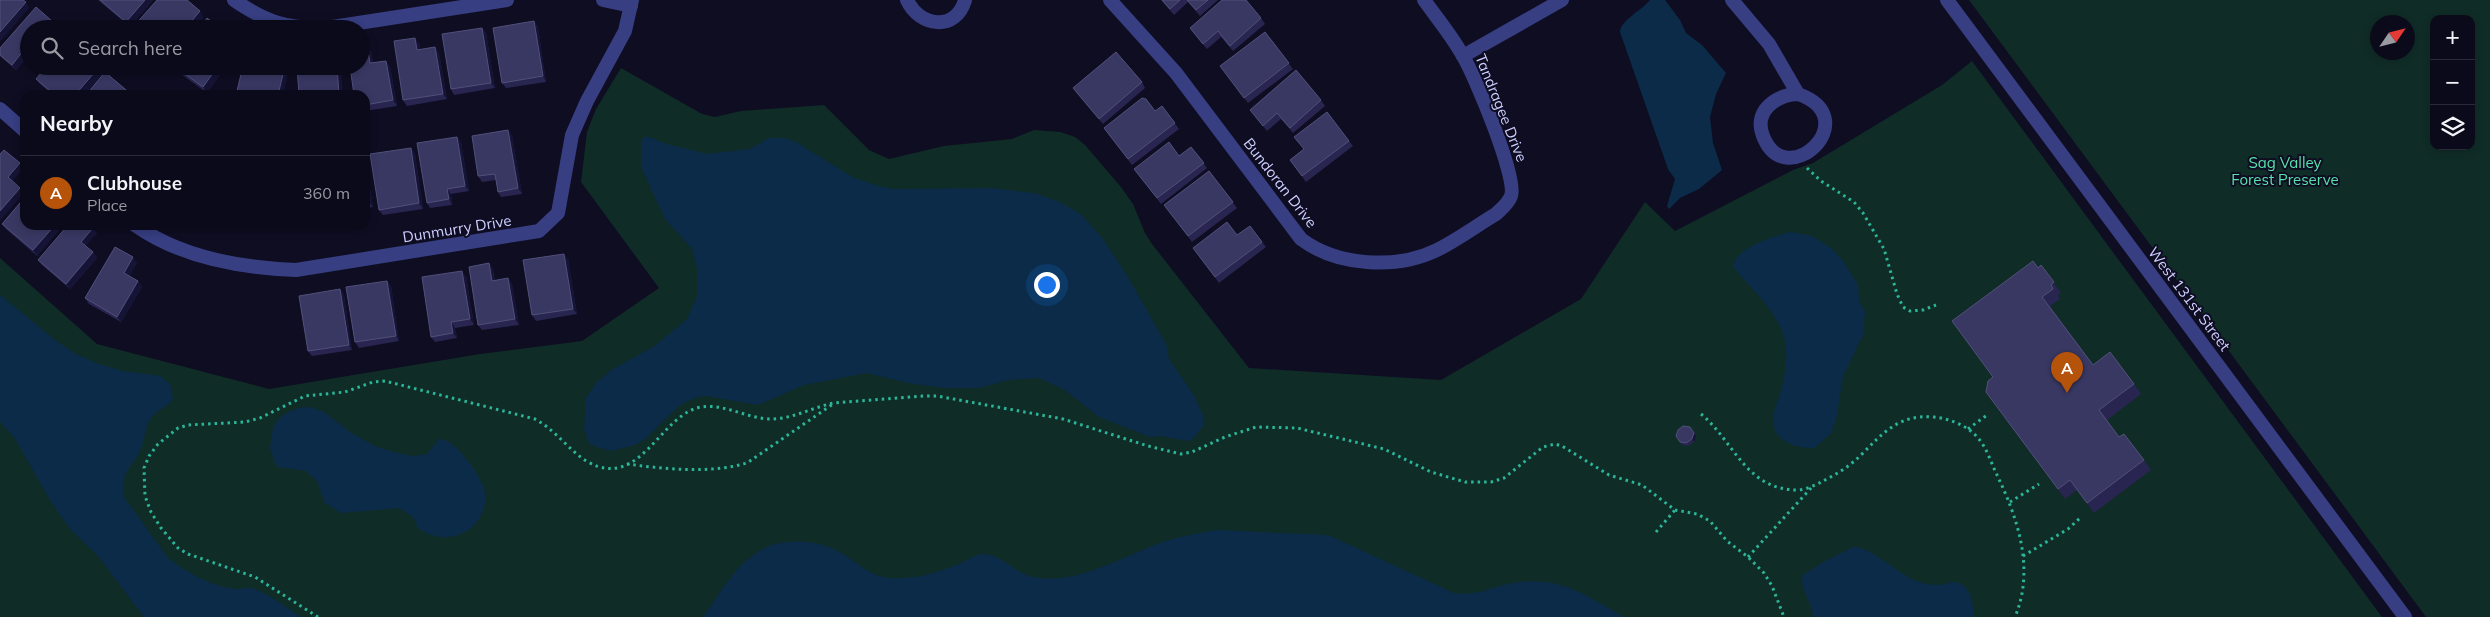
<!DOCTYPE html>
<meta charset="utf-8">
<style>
:root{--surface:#0a0a1a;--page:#181827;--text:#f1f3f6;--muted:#999aa2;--line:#2a2b39;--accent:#b45309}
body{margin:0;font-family:Mulish,sans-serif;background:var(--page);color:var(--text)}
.controls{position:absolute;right:15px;top:15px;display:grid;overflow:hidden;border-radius:10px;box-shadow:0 2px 8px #0003}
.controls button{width:45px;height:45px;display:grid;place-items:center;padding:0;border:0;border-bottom:1px solid var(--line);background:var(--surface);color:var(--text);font:25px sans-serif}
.compass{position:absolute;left:2370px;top:15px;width:45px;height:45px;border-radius:50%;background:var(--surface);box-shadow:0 2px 8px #0003;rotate:55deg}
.you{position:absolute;left:1046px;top:284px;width:18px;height:18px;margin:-12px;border:4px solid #fff;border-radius:50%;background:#1a73e8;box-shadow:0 0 0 8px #1a73e833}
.badge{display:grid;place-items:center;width:32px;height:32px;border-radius:50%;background:var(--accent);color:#fff;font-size:16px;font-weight:700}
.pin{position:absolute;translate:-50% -41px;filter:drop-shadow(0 1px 2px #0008)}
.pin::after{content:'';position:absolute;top:26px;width:18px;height:15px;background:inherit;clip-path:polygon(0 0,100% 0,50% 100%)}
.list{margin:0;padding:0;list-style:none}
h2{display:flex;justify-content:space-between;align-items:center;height:65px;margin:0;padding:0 20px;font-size:21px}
h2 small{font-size:16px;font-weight:400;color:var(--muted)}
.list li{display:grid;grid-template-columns:32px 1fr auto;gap:15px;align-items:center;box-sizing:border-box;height:75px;padding:0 20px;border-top:1px solid var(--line)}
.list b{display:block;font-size:19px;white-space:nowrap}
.list p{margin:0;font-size:16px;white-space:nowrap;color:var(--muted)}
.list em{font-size:16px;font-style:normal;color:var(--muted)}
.icon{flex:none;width:28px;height:28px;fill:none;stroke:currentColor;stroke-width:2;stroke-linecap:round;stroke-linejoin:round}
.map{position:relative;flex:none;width:2490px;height:617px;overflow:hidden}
.search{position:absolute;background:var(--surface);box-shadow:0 2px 8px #0003;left:20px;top:20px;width:350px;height:55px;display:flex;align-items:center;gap:12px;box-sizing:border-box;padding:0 18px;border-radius:28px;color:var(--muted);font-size:19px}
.panel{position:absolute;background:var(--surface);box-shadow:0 2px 8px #0003;left:20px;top:90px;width:350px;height:140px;border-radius:15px}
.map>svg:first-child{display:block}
</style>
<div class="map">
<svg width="2490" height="617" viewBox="0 0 2490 617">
<rect width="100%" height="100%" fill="#0e0d22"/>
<g fill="#102c27" fill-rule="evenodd">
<path d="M1969 0H2490V617H2426ZM2434 19H2471V146H2434ZM2408 22V52H2378V22Z"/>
<path d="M1972 61 2382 617H0V258L97 344 269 389 480 354 582 341 659 288 581 182 587 132 596 109 621 68 702 114 715 117 741 111 824 105 869 150 889 159 944 146 1012 139 1034 130 1060 132 1075 137 1085 145 1121 187 1133 204 1145 233 1152 244 1249 368 1441 380 1581 299 1645 202 1675 231 1793 170 1813 163 1942 85Z"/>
</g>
<g fill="#0b2b48">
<path d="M1650 0H1665L1680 20 1686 33 1702 45 1726 73 1716 94 1710 117 1713 143 1722 170 1699 189 1680 198 1669 209 1667 206 1675 179 1668 169 1620 32C1620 21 1642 10 1650 0Z"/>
<path d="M644 137H649L667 144 707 154 750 149 769 138H785L798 143 852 177 878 186 894 189 991 188 1034 193 1060 202 1081 214 1088 222 1103 239 1128 277 1166 344 1169 359 1194 395 1204 418 1203 426 1194 438 1188 441 1160 436 1150 437 1099 417 1063 389 1039 378 1008 380 979 388H944L908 383 867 373 804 385 758 405 707 396 697 397 680 405 644 440 635 445 611 451 596 447 589 443 584 429 586 398 596 383 611 370 653 347 679 326 687 319 697 296V268L692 249 665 219 642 169 641 142Z"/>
<path d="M1791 232 1812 236 1831 248 1842 259 1858 285 1859 301 1865 312 1863 335 1843 376 1836 420 1831 433 1815 448C1797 449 1773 442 1773 420 1773 411 1777 402 1780 394 1785 377 1789 354 1784 337 1776 309 1751 289 1733 267 1734 248 1776 235 1791 232Z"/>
<path d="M0 295 55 340 76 354 99 364 123 371 160 376 170 384 173 398C167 409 157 409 151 418 145 426 145 439 141 448 133 467 119 473 124 497L168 558C187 573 211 586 235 589 240 589 246 587 251 588 266 591 287 609 302 617H144L98 556 70 529 51 502 14 437 0 422Z"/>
<path d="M310 407 324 412 350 432 377 447 398 453 413 456 427 454 439 439C454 437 483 478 485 492 488 512 474 532 455 536 442 539 429 536 418 528L413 517 399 508 341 513 325 503 317 481 306 471 278 467C271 462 275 454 269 449 272 442 271 436 273 429 278 414 295 407 310 407Z"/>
<path d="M1216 530 1328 535 1454 593C1473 596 1486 590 1503 585 1552 573 1583 592 1623 617H703C723 589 743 550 780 543 803 539 827 543 846 556 859 564 872 577 889 578 913 580 937 573 959 564 967 561 974 554 983 554 1000 554 1012 570 1027 575 1038 579 1049 579 1060 578 1085 577 1132 554 1157 544 1175 537 1196 534 1216 530Z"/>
<path d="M1853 547C1869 545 1897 573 1914 580 1921 583 1929 585 1937 585 1946 585 1954 578 1963 585 1972 591 1973 607 1974 617H1813C1813 603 1798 587 1803 575L1825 561Z"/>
</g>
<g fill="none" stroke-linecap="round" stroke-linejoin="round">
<g stroke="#2bb69a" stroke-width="3" stroke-dasharray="2.5 4" stroke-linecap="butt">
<path d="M1807 168 1821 181 1854 202 1863 213 1884 249 1897 294 1903 307 1910 311 1923 310 1936 305"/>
<path d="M1701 414C1734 441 1746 491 1799 490 1807 489 1816 485 1823 481 1837 474 1850 466 1861 455 1883 433 1899 414 1934 417 1950 419 1967 425 1978 438 1987 448 1991 463 1997 475 2018 519 2035 569 2015 617"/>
<path d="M1968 429 1987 415"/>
<path d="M627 464C665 469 710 474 747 463L833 404"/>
<path d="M2010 502 2039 484"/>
<path d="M1656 532 1675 510"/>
<path d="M2023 556 2068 529 2080 518"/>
<path d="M1748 557 1812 487"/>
<path d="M318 617 255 577 188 554 178 548 161 528 151 512 145 496 144 468 149 456 158 444 178 428 188 425 245 422 260 418 305 396 345 392 373 382 385 381 535 419C557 431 569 451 588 462 639 490 659 419 697 408 720 401 747 419 771 419 793 419 813 407 834 403L923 396H937L1063 419 1148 446 1181 454 1192 452 1225 437 1256 427 1297 428 1384 449 1431 472 1465 482H1491L1504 478 1543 447 1555 444 1562 446 1609 475 1642 485 1675 510 1697 514 1710 521 1727 541 1748 557 1764 573 1772 586 1784 617"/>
</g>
<g stroke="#373e82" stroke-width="14">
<path d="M234 0C266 22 287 29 326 28L507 0"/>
<path d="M603 0 631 6"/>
<path d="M907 0C919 27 956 32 965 0"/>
<path d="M1110 0 1176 73 1301 239C1337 266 1396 270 1437 250 1457 240 1476 226 1496 214 1501 209 1508 204 1511 196 1518 179 1475 76 1463 56 1452 36 1437 18 1424 0"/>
<path d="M1732 0 1769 44 1798 94C1867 118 1786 195 1763 136 1753 111 1776 95 1798 94"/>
<path d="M1463 56 1562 0"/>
<path d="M0 109 25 131"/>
<path d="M135 225C180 257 242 268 296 270L539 231 558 213 572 135 587 101 625 31 632 0"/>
</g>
<path stroke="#373e82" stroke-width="14" d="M1947 0 2405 617"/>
</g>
<g fill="#282650">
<path d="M98 0H153L130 27Z"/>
<path d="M1161 0H1218L1200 16 1188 2 1174 15Z"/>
<path d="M1261 18 1265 24 1233 51 1221 37 1207 49 1190 28Z"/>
<path d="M534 21 538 27 546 82 506 88 502 83Z"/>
<path d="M482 28 486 33 495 88 454 95 451 89Z"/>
<path d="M29 29V58L27 57 16 70 1 57 0 56V48Z"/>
<path d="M1265 32 1293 69 1248 103 1220 66Z"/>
<path d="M419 43 420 50 435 47 439 53 447 99 407 106 403 100Z"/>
<path d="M367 45 371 51 373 63 390 66 397 106 365 111Z"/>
<path d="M173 66H226L207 93 177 71Z"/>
<path d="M106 69 84 95H53L40 84 36 79Z"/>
<path d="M1142 82 1145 88 1103 124 1073 88Z"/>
<path d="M1321 100 1325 106 1293 133 1281 119 1267 131 1250 110Z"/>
<path d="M1162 106 1179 129 1132 165 1104 128 1155 111Z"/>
<path d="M1327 112 1353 146 1306 182 1290 160 1304 149Z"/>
<path d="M512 135 522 194 501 197 498 192 496 180 482 182 478 176Z"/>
<path d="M457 137 461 142 469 191 451 194 452 205 430 208 427 203Z"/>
<path d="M1191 147 1207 168 1161 204 1134 169 1179 156Z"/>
<path d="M411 148 415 154 423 209 383 215 379 210Z"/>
<path d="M365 158 373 207 365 208Z"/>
<path d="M1209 171 1237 208 1192 242 1164 205Z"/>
<path d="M2 224 25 225H63L37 256 6 229Z"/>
<path d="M1250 226 1266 247 1219 283 1193 248 1237 235Z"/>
<path d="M97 233 85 246 93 252 97 258 70 289 42 265 38 260Z"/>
<path d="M568 259 577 314 536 321 532 315Z"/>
<path d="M137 263 129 276 138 281 142 287 121 322 89 304 85 298Z"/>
<path d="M489 263 493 269 495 281 508 278 512 284 519 325 482 330 478 325Z"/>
<path d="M2041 265 2061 293 2058 295 2060 299 2050 306 2093 365 2134 384 2141 394 2107 420 2119 437 2144 460 2151 470 2094 513 2077 490 2065 499 1993 402 1986 392 1993 377 1952 321Z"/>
<path d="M466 276 474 325 455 328 457 338 435 342 431 337Z"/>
<path d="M387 281 391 286 399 341 359 348 355 342Z"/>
<path d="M340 289 344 295 352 350 312 356 308 351Z"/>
<path d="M1690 427 1696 436 1694 442 1688 446 1682 445 1676 436Z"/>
</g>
<g fill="#161436">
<path d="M145 0H153L130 27 126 22Z"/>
<path d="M26 2 29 8 0 42V32Z"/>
<path d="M200 11 204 17 194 29H185Z"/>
<path d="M534 21 538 27 546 82 543 76Z"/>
<path d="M482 28 486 33 495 88 491 83Z"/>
<path d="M415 38 419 43 421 56 417 50Z"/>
<path d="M367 45 371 51 374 69 370 63Z"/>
<path d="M435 47 439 53 447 99 443 94Z"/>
<path d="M23 51 27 57 16 70 12 65Z"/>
<path d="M386 61 390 66 397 106 393 100Z"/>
<path d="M100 66H104L106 69 84 95H75Z"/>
<path d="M218 66H226L207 93 203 87Z"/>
<path d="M285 66H290L283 95H278Z"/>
<path d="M337 66H341L343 95H339Z"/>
<path d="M508 130 512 135 522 194 518 188Z"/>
<path d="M457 137 461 142 469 191 465 186Z"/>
<path d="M411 148 415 154 423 209 419 203Z"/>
<path d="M365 158 373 207 369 202 365 175Z"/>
<path d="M20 163 23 169 11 183 8 177Z"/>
<path d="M20 188 24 193 0 221V211Z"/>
<path d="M447 189 451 194 452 205 449 199Z"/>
<path d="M55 225H63L37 256 33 250Z"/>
<path d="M93 228 97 233 84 247 81 242Z"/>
<path d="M93 252 97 258 70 289 66 284Z"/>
<path d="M564 254 568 259 577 314 573 309Z"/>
<path d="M133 257 137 263 128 279 124 273Z"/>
<path d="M489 263 493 269 495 287 492 281Z"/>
<path d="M462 271 466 276 474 325 470 319Z"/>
<path d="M508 278 512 284 519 325 515 319Z"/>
<path d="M138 281 142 287 121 322 117 317Z"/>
<path d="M387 281 391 286 399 341 396 336Z"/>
<path d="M340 289 344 295 352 350 349 345Z"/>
<path d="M451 322 455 328 457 338 453 333Z"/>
<path d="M1694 433 1696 436 1694 442 1692 439Z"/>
</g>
<g fill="#393863" stroke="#51507b">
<path d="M0 0H23L26 2 0 32Z"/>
<path d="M100 0H145L126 22Z"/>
<path d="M157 0H187L200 11 185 29H137L134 26Z"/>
<path d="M1162 0H1180L1170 9Z"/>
<path d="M1187 0H1208L1196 10Z"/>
<path d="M1222 0H1246L1261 18 1230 46 1218 31 1203 44 1190 28Z"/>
<path d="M36 7 61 29H29V56L23 51 12 65 0 55V48Z"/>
<path d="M207 18 222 29H200Z"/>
<path d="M534 21 543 76 502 83 493 28Z"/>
<path d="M482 28 491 83 451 89 442 34Z"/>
<path d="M1265 32 1289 63 1244 98 1220 66Z"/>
<path d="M415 38 417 50 435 47 443 94 403 100 394 41Z"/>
<path d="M367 45 370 63 386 61 393 100 365 105V95H354L350 66H361V46Z"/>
<path d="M1116 52 1142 82 1099 119 1073 88Z"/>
<path d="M47 66H100L75 95H55L36 79Z"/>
<path d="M174 66H218L203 87Z"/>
<path d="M243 66H285L278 95H236Z"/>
<path d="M297 66H337L339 95H299Z"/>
<path d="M1296 70 1321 100 1290 128 1277 113 1263 126 1250 110Z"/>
<path d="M105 72 132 95H86Z"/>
<path d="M1142 98 1146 99 1155 111 1162 106 1175 123 1128 159 1104 128Z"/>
<path d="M1327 112 1349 141 1302 176 1290 160 1304 149 1294 137Z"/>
<path d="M508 130 518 188 498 192 495 174 478 176 472 136Z"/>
<path d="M457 137 465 186 447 189 449 199 427 203 417 143Z"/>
<path d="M1169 142 1179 156 1191 147 1204 163 1157 198 1134 169Z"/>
<path d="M411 148 419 203 379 210 370 154Z"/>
<path d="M4 150 20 163 8 177 20 188 0 211V154Z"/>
<path d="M1209 171 1233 202 1188 236 1164 205Z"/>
<path d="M365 175 369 202H365Z"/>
<path d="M25 197V225H55L33 250 2 224Z"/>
<path d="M1227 222 1237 235 1250 226 1262 242 1215 277 1193 248Z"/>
<path d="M68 225H89L93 228 81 242 93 252 66 284 38 260Z"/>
<path d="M115 247 133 257 124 273 138 281 117 317 85 298Z"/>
<path d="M564 254 573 309 532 315 523 260Z"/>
<path d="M2033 261 2038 268 2041 265 2054 282 2051 285 2053 289 2042 297 2093 365 2110 352 2134 384 2099 410 2119 437 2124 434 2144 460 2087 503 2070 480 2058 489 1986 392 1988 381 1993 377 1952 321Z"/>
<path d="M489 263 492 281 508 278 515 319 478 325 469 267Z"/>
<path d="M462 271 470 319 451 322 453 333 431 337 422 277Z"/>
<path d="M387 281 396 336 355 342 346 287Z"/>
<path d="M340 289 349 345 308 351 299 296Z"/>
<path d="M1683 426 1690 427 1694 433 1692 439 1686 443 1680 442 1676 436 1678 430Z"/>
</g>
<g text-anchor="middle" stroke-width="4" stroke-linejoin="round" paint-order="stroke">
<g font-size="15" fill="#cecfff" stroke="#0e0d22">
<text transform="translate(1501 108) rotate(68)" y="5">Tandragee Drive</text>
<text transform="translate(1280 183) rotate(52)" y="5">Bundoran Drive</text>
<text transform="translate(457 229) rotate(-9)" y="5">Dunmurry Drive</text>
<text transform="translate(2189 299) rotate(53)" y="5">West 131st Street</text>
</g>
<g font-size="15" fill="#58e1ac" stroke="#0e0d22">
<text x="2285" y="168">Sag Valley<tspan x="2285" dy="17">Forest Preserve</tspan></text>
</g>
</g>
</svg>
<div class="controls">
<button>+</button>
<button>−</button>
<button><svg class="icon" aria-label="layers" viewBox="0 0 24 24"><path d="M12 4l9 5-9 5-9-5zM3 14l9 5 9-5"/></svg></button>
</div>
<svg class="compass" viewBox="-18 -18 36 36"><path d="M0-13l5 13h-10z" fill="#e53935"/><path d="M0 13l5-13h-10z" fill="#999aa2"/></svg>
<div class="you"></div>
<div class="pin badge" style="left:2067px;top:393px">A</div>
<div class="search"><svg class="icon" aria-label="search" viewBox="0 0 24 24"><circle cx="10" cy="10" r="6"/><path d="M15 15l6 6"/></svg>Search here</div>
<section class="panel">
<h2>Nearby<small></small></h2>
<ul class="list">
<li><span class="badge">A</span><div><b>Clubhouse</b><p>Place</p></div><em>360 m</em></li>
</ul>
</section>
</div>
